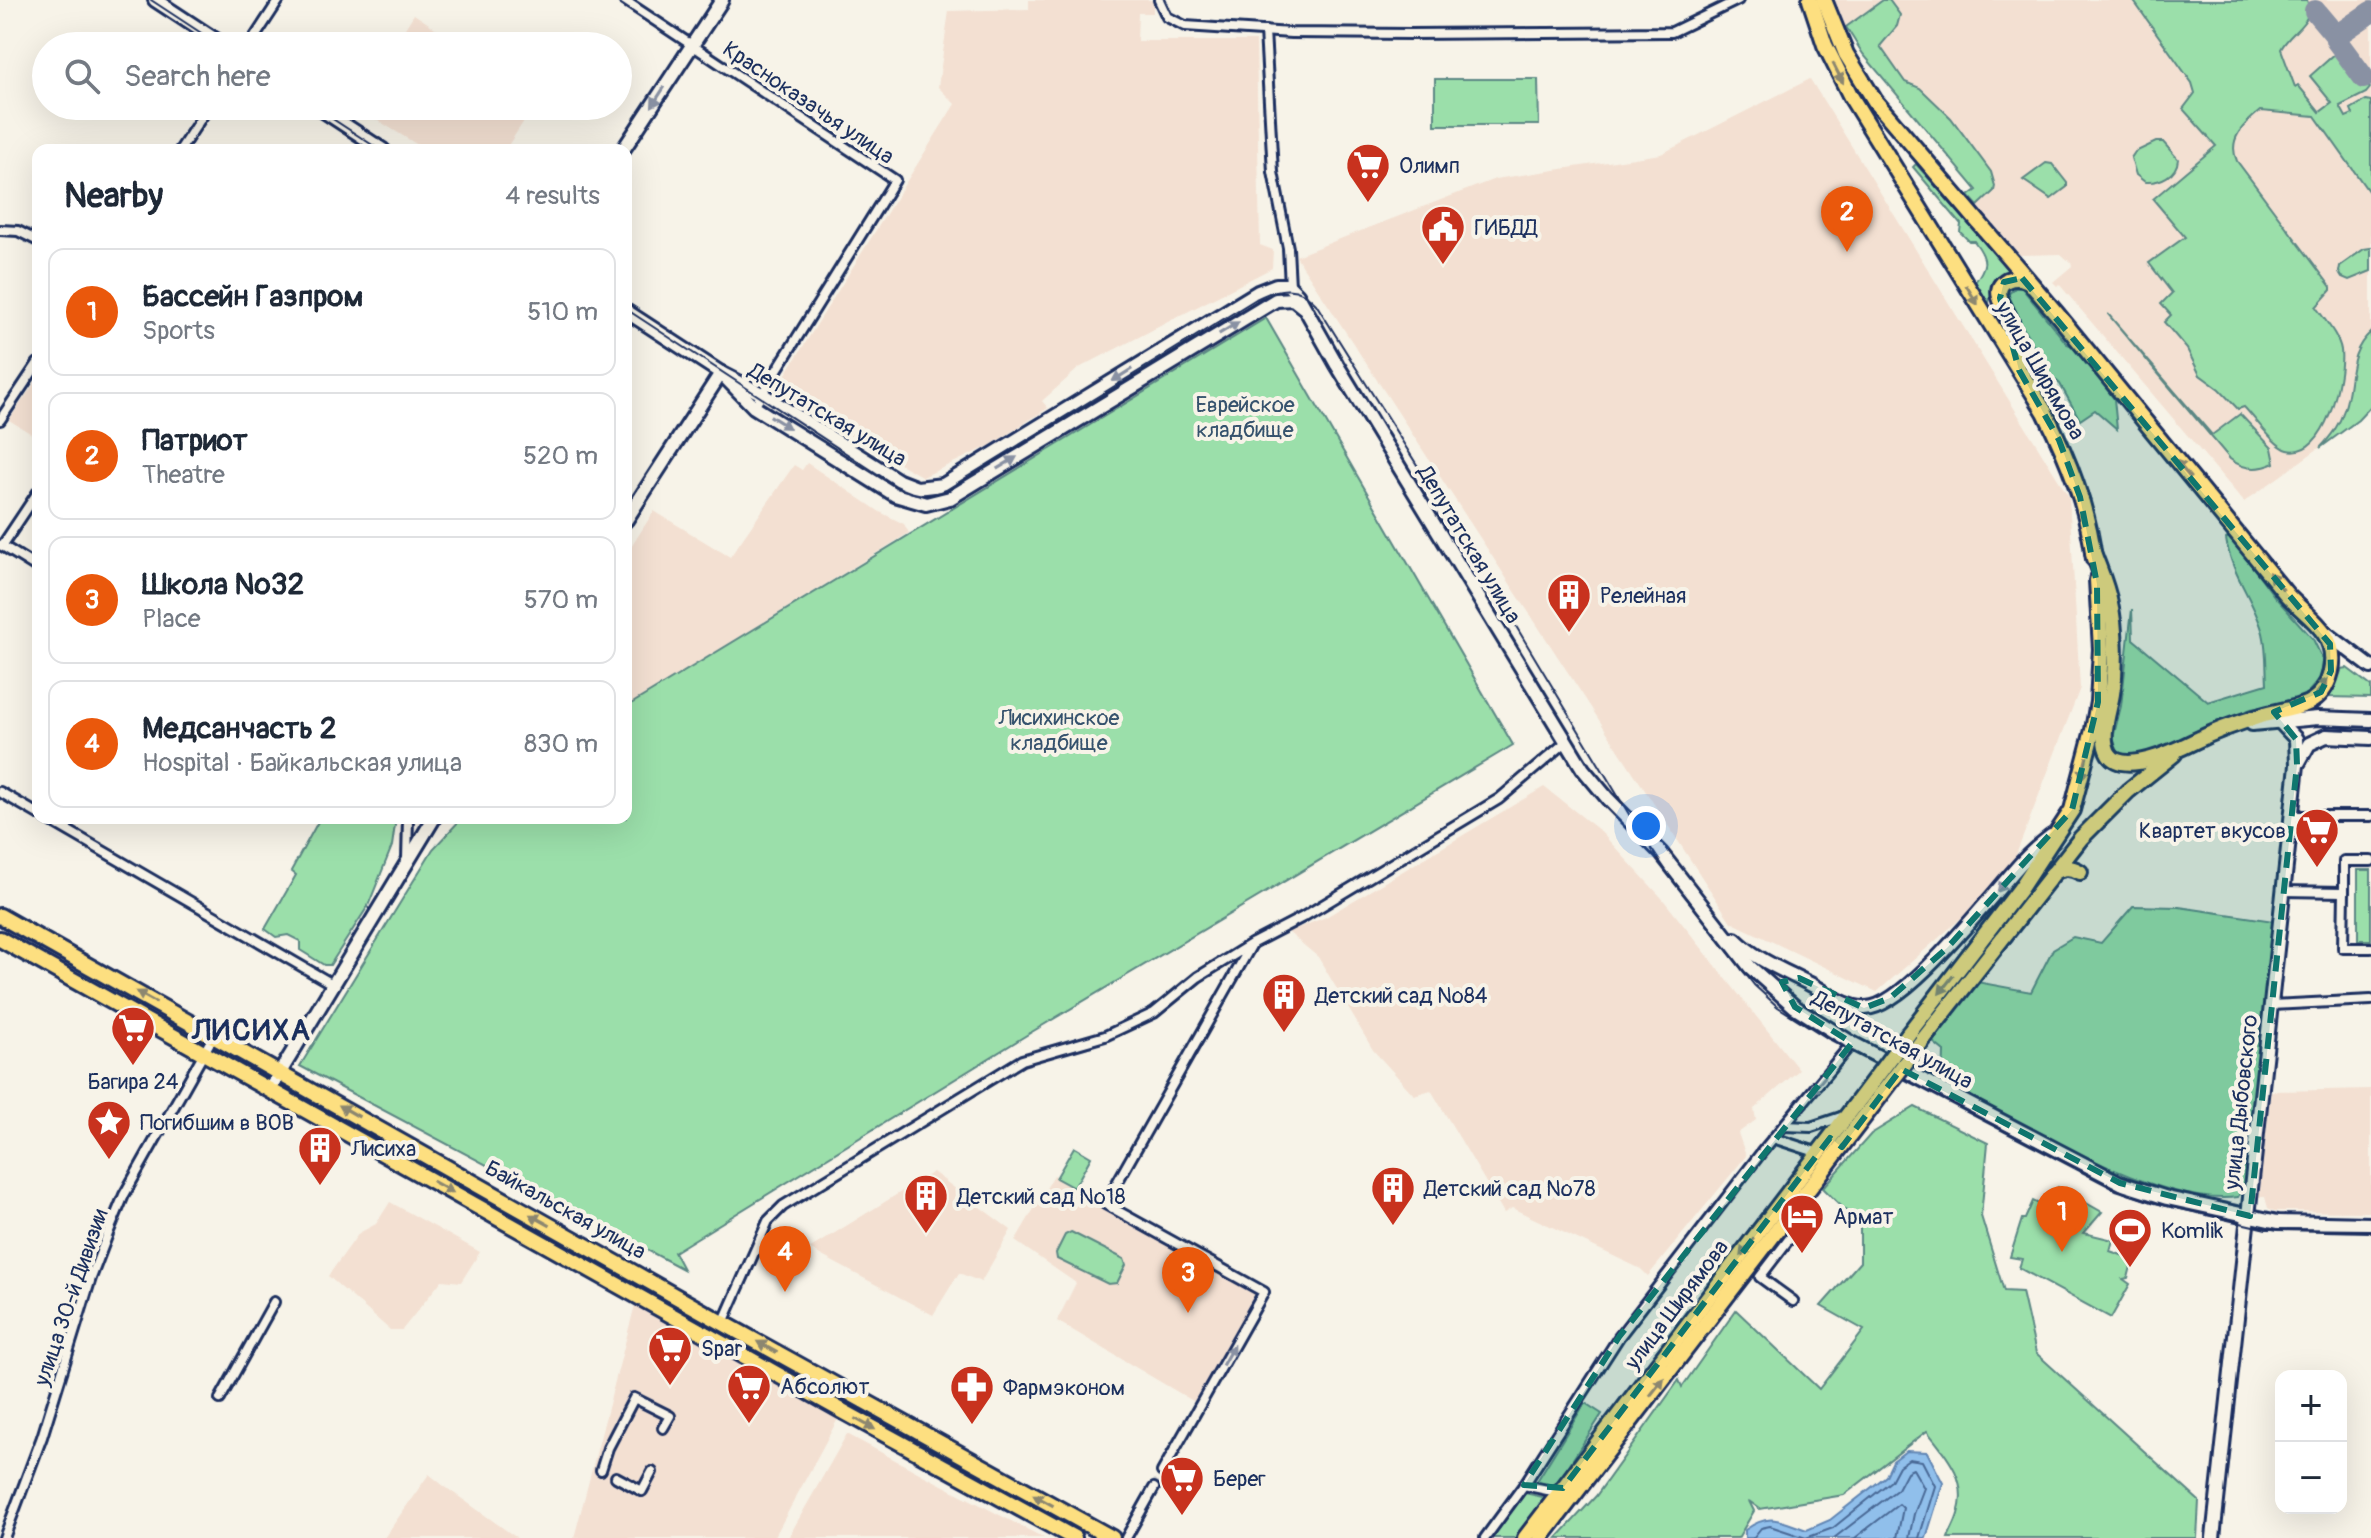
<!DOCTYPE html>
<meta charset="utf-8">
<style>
:root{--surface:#fff;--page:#f6f6f7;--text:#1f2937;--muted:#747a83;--line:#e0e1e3;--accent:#ea580c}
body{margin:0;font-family:Pangolin,sans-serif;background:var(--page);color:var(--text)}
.controls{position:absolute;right:24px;bottom:24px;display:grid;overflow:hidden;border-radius:16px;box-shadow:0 8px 32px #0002}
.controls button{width:72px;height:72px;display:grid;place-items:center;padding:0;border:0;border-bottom:2px solid var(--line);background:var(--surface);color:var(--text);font:40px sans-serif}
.you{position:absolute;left:1646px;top:826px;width:28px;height:28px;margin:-20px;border:6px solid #fff;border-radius:50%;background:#1a73e8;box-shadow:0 0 0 12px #1a73e833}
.badge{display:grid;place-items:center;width:52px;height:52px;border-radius:50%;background:var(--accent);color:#fff;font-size:26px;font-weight:700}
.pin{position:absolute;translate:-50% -66px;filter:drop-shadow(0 2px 4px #0008)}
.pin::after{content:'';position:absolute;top:42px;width:28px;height:24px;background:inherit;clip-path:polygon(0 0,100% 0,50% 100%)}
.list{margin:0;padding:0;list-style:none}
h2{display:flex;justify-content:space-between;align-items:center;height:104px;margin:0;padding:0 32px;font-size:34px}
h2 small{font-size:26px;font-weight:400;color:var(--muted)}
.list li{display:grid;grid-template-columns:52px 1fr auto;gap:24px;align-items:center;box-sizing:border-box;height:128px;margin:0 16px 16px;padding:0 16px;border:2px solid var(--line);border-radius:16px}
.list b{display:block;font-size:30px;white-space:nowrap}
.list p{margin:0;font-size:26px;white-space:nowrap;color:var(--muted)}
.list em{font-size:26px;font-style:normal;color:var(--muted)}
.icon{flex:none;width:44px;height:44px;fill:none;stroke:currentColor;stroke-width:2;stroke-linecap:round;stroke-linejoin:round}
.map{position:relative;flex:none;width:2371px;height:1538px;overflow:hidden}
.search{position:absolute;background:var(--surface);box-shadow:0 8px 32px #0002;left:32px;top:32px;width:600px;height:88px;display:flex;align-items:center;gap:20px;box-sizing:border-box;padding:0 28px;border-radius:44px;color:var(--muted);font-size:30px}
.panel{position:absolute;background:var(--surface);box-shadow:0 8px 32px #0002;left:32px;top:144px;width:600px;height:680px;border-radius:16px}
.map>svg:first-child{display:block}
</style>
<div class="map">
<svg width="2371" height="1538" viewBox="0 0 2371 1538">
<rect width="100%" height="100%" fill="#f7f3e8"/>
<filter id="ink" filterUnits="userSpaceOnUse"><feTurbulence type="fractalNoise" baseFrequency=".0125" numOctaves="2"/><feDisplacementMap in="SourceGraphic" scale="16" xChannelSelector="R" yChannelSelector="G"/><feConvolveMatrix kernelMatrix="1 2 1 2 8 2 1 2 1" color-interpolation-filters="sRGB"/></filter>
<g filter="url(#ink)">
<g fill="#f3e0d2">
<path d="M1029 0H1153V13H1138L1137 41H1256L1260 245 1273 250 1272 268 1079 368 1042 401 1048 408 991 445 923 477 774 393 955 104 938 87 949 11 1029 9Z"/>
<path d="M1834 0H2371V406L2358 420 2244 502 2059 284 2057 286 2053 282 2072 266 2071 263 2061 254 2020 255 1969 196 1977 190 1863 54 1841 19Z"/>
<path d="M414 14 438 30 433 38 445 46H394Z"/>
<path d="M1810 79 2069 497 2080 688 2014 860 1983 899 1877 992 1731 922 1296 256 1495 179 1661 154Z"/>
<path d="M516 106 524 121 505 150H426L356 107Z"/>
<path d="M38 378V438L9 420Z"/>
<path d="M807 463 880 512 904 524 909 533 626 707V555L654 511 730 557 794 465 802 470Z"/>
<path d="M1544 787 1599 830 1661 897 1799 1070 1754 1109 1756 1120 1738 1133 1746 1156 1648 1276 1641 1269 1512 1208 1504 1213 1431 1090 1414 1095 1373 1050 1318 957 1288 932 1326 917Z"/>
<path d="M2371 1089V1212L2274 1211 2268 1208 2265 1197H2256L2271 1091Z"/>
<path d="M933 1172 1011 1230 981 1282 959 1273 933 1315 809 1249Z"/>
<path d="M1054 1175 1264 1292 1198 1404 1057 1321 1076 1283 1015 1241Z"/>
<path d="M390 1202 480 1252 461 1282 442 1280 402 1330H390L328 1276 359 1233 376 1224Z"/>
<path d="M635 1305 840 1415 774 1538H574Z"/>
<path d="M847 1434 923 1475 1044 1538H788Z"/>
<path d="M429 1474 444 1486 517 1538H384Z"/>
</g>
<g fill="#9bdfaa" stroke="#5b8784" stroke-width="2">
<path d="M1883 0H1889L1900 15 1897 26 1880 46 1905 82 1920 88 1951 118 1991 172 1995 186 1994 191 1978 206 1969 196 1977 190 1863 54 1846 27Z"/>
<path d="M2133 0H2307C2316 22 2291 30 2281 49L2295 87 2298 85 2320 112 2332 103 2310 76 2337 52 2370 88 2366 93 2340 106 2346 117 2353 114 2351 109 2366 100 2371 101V195L2315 116 2260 111C2244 124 2227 139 2237 161L2331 287V290L2316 307C2324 319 2339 336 2341 350 2344 376 2326 459 2288 450 2275 447 2254 417 2244 407L2238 409 2219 389 2200 375 2187 349 2164 322 2171 315 2161 304 2172 293 2149 263 2185 237 2153 199 2216 146 2183 109 2195 93 2192 83Z"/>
<path d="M1435 79H1538L1539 125H1435Z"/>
<path d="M2156 142H2163L2178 159C2177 175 2160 183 2145 182L2136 175 2131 158 2135 152Z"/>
<path d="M2046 163 2052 164 2067 183V187L2051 199 2023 180Z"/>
<path d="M1916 164 2013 274C1996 284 1989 290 1988 311L1973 285C1987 266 1989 260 1974 241H1969L1960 232 1961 224 1913 167Z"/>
<path d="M2371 248V271L2349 280 2342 277 2339 272 2340 266 2364 249Z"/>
<path d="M2015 288H2022L2067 344 2075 347 2114 399 2117 429 2095 410 2080 420 2060 384 2052 377 2005 297Z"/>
<path d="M2108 314 2212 435 2240 414 2272 448 2275 463C2260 470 2244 470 2230 459Z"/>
<path d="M1266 318 1513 745 1030 1033 674 1252 683 1269 300 1066 433 849 462 818H626V707Z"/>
<path d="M2371 332V406L2358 420 2320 448C2331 436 2339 426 2344 410 2354 383 2346 354 2371 332Z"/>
<path d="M2230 536 2275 597 2313 639 2323 660 2321 677 2305 696 2291 702 2251 709 2138 758 2119 755 2113 738 2121 706 2132 609 2133 639 2208 702 2267 684C2266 668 2267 649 2263 633 2254 600 2231 574 2226 539Z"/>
<path d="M2347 668 2371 686V698L2329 697 2342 669Z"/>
<path d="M320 818H396L392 846 368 906 330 965H324L300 950V941L288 935 276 937 265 929 296 875 291 871Z"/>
<rect x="2358" y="870" width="13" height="70"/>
<path d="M2133 906 2179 907 2274 921 2244 1185 2238 1197C2158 1209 2015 1119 1943 1081L1944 1051 1933 1042 1977 982 2031 992 2053 949 2073 937 2101 943Z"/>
<path d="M1915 1107 1988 1143 1981 1216 2004 1291 2022 1292 2036 1353 2199 1501 2197 1538H1948C1951 1530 1956 1522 1958 1514 1969 1480 1947 1456 1927 1431L1844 1495 1760 1509 1749 1501 1754 1511 1738 1538H1557L1596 1496 1679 1380 1682 1387 1736 1310 1819 1389 1864 1330 1821 1306 1860 1262V1225L1823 1188 1871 1134Z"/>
<path d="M1074 1147 1091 1157 1074 1188 1056 1178Z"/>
<path d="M2058 1187 2102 1212 2084 1233 2113 1240 2110 1251 2133 1259 2128 1278 2123 1279 2130 1284 2111 1318 2019 1268 2022 1259 2010 1257 2022 1219H2025L2033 1201 2045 1207Z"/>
<path d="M1071 1232 1124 1259 1126 1265 1117 1283 1108 1284 1057 1259 1056 1253 1065 1235Z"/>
<path d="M1585 1403 1602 1414 1553 1490 1534 1486Z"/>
<path d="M1525 1493 1547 1498 1517 1538H1492Z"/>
</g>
<path fill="#90bfeb" stroke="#6185b3" stroke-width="2" d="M1906 1451 1927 1452 1943 1483 1926 1538H1745V1530C1770 1512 1780 1521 1807 1530L1830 1520 1886 1476 1893 1461Z"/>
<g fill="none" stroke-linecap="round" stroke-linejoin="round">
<g stroke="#4a6996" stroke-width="2">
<path d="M1753 1538 1761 1528 1770 1526 1806 1538 1833 1528 1891 1481 1899 1466 1909 1459 1922 1461 1935 1486 1919 1538"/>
<path d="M1834 1538 1898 1489 1907 1472 1913 1469 1924 1488 1914 1514 1909 1538"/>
<path d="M1855 1538 1899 1504 1903 1508 1897 1538"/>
</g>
<g stroke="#8991a3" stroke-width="22">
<path d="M2315 11 2336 36"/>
<path d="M2364 78 2336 40V36L2371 12"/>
</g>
<path stroke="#cbcccc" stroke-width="8" stroke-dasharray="8 4" stroke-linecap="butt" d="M1154 1488 1162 1472"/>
<g stroke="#1b2f5e" stroke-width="14">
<g id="street">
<path d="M624 0 895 180 754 407"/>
<path d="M1159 0 1167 17 1185 26 1291 33 1411 34 1672 32 1738 0"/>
<path d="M1265 31 1273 172 1288 248 1290 286"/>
<path d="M249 46 279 0"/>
<path d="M180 150 209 106"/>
<path d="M0 230 18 231 38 241"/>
<path d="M0 420 38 363"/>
<path d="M1 545 38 568"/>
<path d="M2 546 38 492"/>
<path d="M0 792 38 814"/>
<path d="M2292 816H2371"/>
<path d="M46 818 334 985"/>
<path d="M407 860 408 818"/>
<path d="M2284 891 2344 892V861H2371"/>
<path d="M2344 892 2343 948H2371"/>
<path d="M2270 1005 2371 1000"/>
<path d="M1784 1126 1811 1127 1844 1116"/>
<path d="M1773 1138 1819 1153"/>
<path d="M1788 1217 1799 1226 1760 1277 1793 1301"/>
<path d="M723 1323 768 1221 783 1206 1022 1060 1105 1036 1154 1013 1198 977 1253 943 1303 917 1499 799 1566 742"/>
<path d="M220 1399 274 1302"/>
<path d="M601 1470 608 1448 634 1398 670 1416 663 1428"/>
<path d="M1162 1472 1264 1292 1105 1204 1252 944"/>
<path d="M616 1477 642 1491 652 1472"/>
<path d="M1524 1485 1552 1491 1563 1489"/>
<path d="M4 1538 42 1437 91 1278 109 1231 124 1195 214 1035"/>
<path d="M1126 1538 1154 1488"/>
<path d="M1485 1538 1524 1485 1619 1337 1761 1153 1852 1043"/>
</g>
</g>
<g stroke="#1b2f5e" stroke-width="18">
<g id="secondary">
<path d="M155 0 225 46"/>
<path d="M316 106 383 150"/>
<path d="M623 150 722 0"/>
<path d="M626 311 721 373 754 407 895 495 926 504 950 498 1276 300 1293 299 1303 307"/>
<path d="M721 373 762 394 899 481 917 488 943 485 1258 292 1276 285H1288L1297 294 1337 365 1583 769 1608 799 1661 853 1750 967 1795 1007 1852 1043 2120 1183 2167 1198 2278 1222 2371 1224"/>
<path d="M626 520 721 373"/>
<path d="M2326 633 2371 667"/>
<path d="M2252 724 2318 718 2371 720"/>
<path d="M2299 762 2309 744 2326 736 2371 738"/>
<path d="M1735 939C1755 959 1783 970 1808 983 1825 991 1845 1008 1864 1008 1904 1011 1995 890 2024 860 2032 851 2042 843 2051 836"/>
<path d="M270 1089 434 818"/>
<path d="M2213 1538 2297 765 2296 739 2278 720"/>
</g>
</g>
<g stroke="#1b2f5e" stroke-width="20">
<g id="primary">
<path d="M1810 0 1825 45 1851 97 2045 412C2068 459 2088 508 2094 559"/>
<path d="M1824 0 1846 54 1875 101 2057 314 2287 595C2299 608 2316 620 2325 634 2339 656 2332 691 2308 703 2293 710 2276 711 2261 716 2237 723 2215 731 2193 742 2175 751 2123 776 2109 754 2099 737 2109 713 2112 694 2116 669 2116 629 2110 604 2107 586 2099 569 2093 552"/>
<path d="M2018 362C2015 349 2014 334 2011 322 2007 309 1989 290 2007 280 2014 277 2019 277 2026 280"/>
<path d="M2052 874C2061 867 2070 866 2080 872"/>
<path d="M0 916 723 1323 1112 1538"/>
<path d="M0 939 846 1413 1074 1538"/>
<path d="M1909 1033 2020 889 2072 810 2093 730 2098 702 2101 649 2097 580"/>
<path d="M1922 1041 2081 838 2128 791 2174 754"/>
<path d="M1525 1538 1862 1096"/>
<path d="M1541 1538 1874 1104"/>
</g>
</g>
<use href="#street" stroke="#f7f3e8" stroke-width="8"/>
<use href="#secondary" stroke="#f7f3e8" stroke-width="12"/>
<use href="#primary" stroke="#fddf80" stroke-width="14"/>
<g stroke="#1b2f5e" stroke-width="2">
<path d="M151 0 221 46"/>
<path d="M313 106 380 150"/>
<path d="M626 309 896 486C913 495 928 498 946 490L1256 299C1279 287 1298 284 1316 304L1466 543 1636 826 1669 875 1754 985 1778 1007 1827 1038 2125 1193 2155 1203 2266 1229 2371 1230"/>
</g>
<g stroke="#1b2f5e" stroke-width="20" stroke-linecap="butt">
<g id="primary-bridge">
<path d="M1862 1096 1909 1033"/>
<path d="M1874 1104 1922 1041"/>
</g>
</g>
<use href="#primary-bridge" stroke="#fddf80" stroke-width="14"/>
</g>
<defs><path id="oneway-solid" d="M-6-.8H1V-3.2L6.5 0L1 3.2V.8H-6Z" transform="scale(2)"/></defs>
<g fill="#8c876f">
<use href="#oneway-solid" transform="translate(1838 73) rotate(63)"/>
<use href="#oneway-solid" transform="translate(1972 295) rotate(59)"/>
<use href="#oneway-solid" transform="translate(2183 469) rotate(-130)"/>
<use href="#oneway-solid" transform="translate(2276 581) rotate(-129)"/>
<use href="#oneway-solid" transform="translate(2321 688) rotate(-54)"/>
<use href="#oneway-solid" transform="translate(2084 768) rotate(104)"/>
<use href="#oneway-solid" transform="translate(1946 985) rotate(128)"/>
<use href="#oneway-solid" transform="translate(146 997) rotate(-151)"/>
<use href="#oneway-solid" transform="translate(349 1111) rotate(-150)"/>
<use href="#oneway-solid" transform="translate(443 1187) rotate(29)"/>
<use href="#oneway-solid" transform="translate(540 1220) rotate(-151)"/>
<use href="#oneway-solid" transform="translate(1747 1247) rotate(127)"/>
<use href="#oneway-solid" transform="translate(767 1347) rotate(-151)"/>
<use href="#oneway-solid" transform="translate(1657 1387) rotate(-52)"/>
<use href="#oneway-solid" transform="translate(865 1424) rotate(29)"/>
<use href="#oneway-solid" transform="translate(1043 1500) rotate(-151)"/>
</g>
<g fill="#8991a3">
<use href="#oneway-solid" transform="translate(658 97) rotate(123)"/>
<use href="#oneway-solid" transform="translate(1229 328) rotate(-31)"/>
<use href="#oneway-solid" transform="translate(1122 375) rotate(148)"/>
<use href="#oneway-solid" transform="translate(780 422) rotate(32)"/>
<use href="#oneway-solid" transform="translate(1007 463) rotate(-31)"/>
<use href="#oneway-solid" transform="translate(2005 883) rotate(130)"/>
<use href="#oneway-solid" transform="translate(1818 1085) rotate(129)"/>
<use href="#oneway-solid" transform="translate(1228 1355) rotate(-61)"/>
</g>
</g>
<path fill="#0f766e" fill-opacity="0.2" stroke="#0f766e" stroke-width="6" stroke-dasharray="16 10" stroke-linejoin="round" d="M2022 278 2330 644 2331 671 2321 692 2274 712 2296 739 2297 765 2250 1216 2120 1183 1901 1069 1842 1147 1830 1138 1563 1488 1524 1485 1619 1337 1852 1043 1795 1007 1782 982 1799 978 1864 1008 1890 998 1947 948 2072 810 2098 702 2097 584 2080 497 2059 440 2019 370 2000 298 2004 282Z"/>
<defs>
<g id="supermarket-pin" transform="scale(2.3)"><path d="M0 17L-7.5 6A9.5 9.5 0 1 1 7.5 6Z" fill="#c8321e" stroke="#f7f3e8"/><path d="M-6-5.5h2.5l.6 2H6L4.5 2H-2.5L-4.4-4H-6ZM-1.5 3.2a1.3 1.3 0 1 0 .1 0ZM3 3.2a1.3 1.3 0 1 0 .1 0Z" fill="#fff"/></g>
<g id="civic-pin" transform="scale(2.3)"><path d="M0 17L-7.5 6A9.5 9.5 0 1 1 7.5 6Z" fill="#c8321e" stroke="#f7f3e8"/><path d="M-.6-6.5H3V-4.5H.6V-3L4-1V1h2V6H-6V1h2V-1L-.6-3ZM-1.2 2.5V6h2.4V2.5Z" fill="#fff"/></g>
<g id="building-pin" transform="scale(2.3)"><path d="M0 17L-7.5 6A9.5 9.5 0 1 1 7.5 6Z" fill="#c8321e" stroke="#f7f3e8"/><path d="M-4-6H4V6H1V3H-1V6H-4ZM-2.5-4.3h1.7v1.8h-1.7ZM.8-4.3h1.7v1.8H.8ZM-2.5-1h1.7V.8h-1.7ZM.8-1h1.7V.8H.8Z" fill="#fff"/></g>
<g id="sight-pin" transform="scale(2.3)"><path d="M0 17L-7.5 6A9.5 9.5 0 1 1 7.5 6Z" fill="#c8321e" stroke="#f7f3e8"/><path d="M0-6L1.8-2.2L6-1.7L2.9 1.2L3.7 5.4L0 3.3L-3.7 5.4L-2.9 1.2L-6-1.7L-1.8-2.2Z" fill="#fff"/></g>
<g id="hotel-pin" transform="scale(2.3)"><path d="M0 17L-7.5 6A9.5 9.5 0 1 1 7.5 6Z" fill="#c8321e" stroke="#f7f3e8"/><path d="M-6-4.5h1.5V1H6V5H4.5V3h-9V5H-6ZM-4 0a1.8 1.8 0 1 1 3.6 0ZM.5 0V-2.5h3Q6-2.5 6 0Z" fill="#fff"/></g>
<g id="stadium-pin" transform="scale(2.3)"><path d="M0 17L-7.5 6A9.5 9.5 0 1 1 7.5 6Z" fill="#c8321e" stroke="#f7f3e8"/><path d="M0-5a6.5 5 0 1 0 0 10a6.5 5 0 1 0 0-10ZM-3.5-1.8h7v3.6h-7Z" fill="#fff"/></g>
<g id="pharmacy-pin" transform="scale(2.3)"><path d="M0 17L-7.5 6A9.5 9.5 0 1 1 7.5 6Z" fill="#c8321e" stroke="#f7f3e8"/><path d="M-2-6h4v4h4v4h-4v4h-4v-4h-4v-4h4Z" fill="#fff"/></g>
</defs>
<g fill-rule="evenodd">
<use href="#supermarket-pin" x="1368" y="165"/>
<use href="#civic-pin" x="1443" y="227"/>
<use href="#building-pin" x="1569" y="595"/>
<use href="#supermarket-pin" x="2317" y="830"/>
<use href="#building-pin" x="1284" y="995"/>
<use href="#supermarket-pin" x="133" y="1028"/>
<use href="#sight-pin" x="109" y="1122"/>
<use href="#building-pin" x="320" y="1148"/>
<use href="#building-pin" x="1393" y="1188"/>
<use href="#building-pin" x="926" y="1196"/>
<use href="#hotel-pin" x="1802" y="1216"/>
<use href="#stadium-pin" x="2130" y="1230"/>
<use href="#supermarket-pin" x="670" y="1348"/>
<use href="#supermarket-pin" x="749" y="1386"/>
<use href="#pharmacy-pin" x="972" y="1387"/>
<use href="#supermarket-pin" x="1182" y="1478"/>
</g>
<g text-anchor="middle" stroke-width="8" stroke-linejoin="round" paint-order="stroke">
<g font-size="22" fill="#1b2f5e" stroke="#f7f3e8">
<text transform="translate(809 102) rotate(34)" y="8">Красноказачья улица</text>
<text transform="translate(2041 370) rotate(60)" y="8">улица Ширямова</text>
<text transform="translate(828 414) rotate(31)" y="8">Депутатская улица</text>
<text transform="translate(1470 544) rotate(59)" y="8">Депутатская улица</text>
<text transform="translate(1893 1039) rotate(29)" y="8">Депутатская улица</text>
<text transform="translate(2240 1102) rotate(-84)" y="8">улица Дыбовского</text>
<text transform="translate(566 1209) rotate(29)" y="8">Байкальская улица</text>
<text transform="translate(70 1297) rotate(-71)" y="8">улица 30-й Дивизии</text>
<text transform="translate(1676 1304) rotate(-53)" y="8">улица Ширямова</text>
</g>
<g font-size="22" fill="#1b2f5e" stroke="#f7f3e8" text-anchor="start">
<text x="1399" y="173">Олимп</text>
<text x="1474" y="235">ГИБДД</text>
<text x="1600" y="603">Релейная</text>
<text x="2286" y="838" text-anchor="end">Квартет вкусов</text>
<text x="1315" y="1003">Детский сад №84</text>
<text x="133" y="1089" text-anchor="middle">Багира 24</text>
<text x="140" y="1130">Погибшим в ВОВ</text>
<text x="351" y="1156">Лисиха</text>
<text x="1424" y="1196">Детский сад №78</text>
<text x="957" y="1204">Детский сад №18</text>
<text x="1833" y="1224">Армат</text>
<text x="2161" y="1238">Komlik</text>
<text x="701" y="1356">Spar</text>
<text x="780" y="1394">Абсолют</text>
<text x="1003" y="1395">Фармэконом</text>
<text x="1213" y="1486">Берег</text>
</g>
<g font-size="22" fill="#35526d" stroke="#f7f3e8">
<text x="1245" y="412">Еврейское<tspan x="1245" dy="25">кладбище</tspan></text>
<text x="1059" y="725">Лисихинское<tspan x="1059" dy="25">кладбище</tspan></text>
</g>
<g font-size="30" font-weight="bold" letter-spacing="2" fill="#1b2f5e" stroke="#f7f3e8">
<text x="252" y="1040">ЛИСИХА</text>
</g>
</g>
</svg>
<div class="controls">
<button>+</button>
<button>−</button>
</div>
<div class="you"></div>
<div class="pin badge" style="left:2062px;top:1252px">1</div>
<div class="pin badge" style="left:1847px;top:252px">2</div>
<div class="pin badge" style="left:1188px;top:1313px">3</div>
<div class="pin badge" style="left:785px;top:1292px">4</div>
<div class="search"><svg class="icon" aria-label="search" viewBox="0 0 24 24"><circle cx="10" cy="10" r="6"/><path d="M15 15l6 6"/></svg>Search here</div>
<section class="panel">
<h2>Nearby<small>4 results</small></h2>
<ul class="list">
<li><span class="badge">1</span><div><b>Бассейн Газпром</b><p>Sports</p></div><em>510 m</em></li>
<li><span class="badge">2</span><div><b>Патриот</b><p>Theatre</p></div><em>520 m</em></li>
<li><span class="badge">3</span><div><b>Школа №32</b><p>Place</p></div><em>570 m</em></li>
<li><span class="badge">4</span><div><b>Медсанчасть 2</b><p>Hospital · Байкальская улица</p></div><em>830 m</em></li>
</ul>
</section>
</div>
